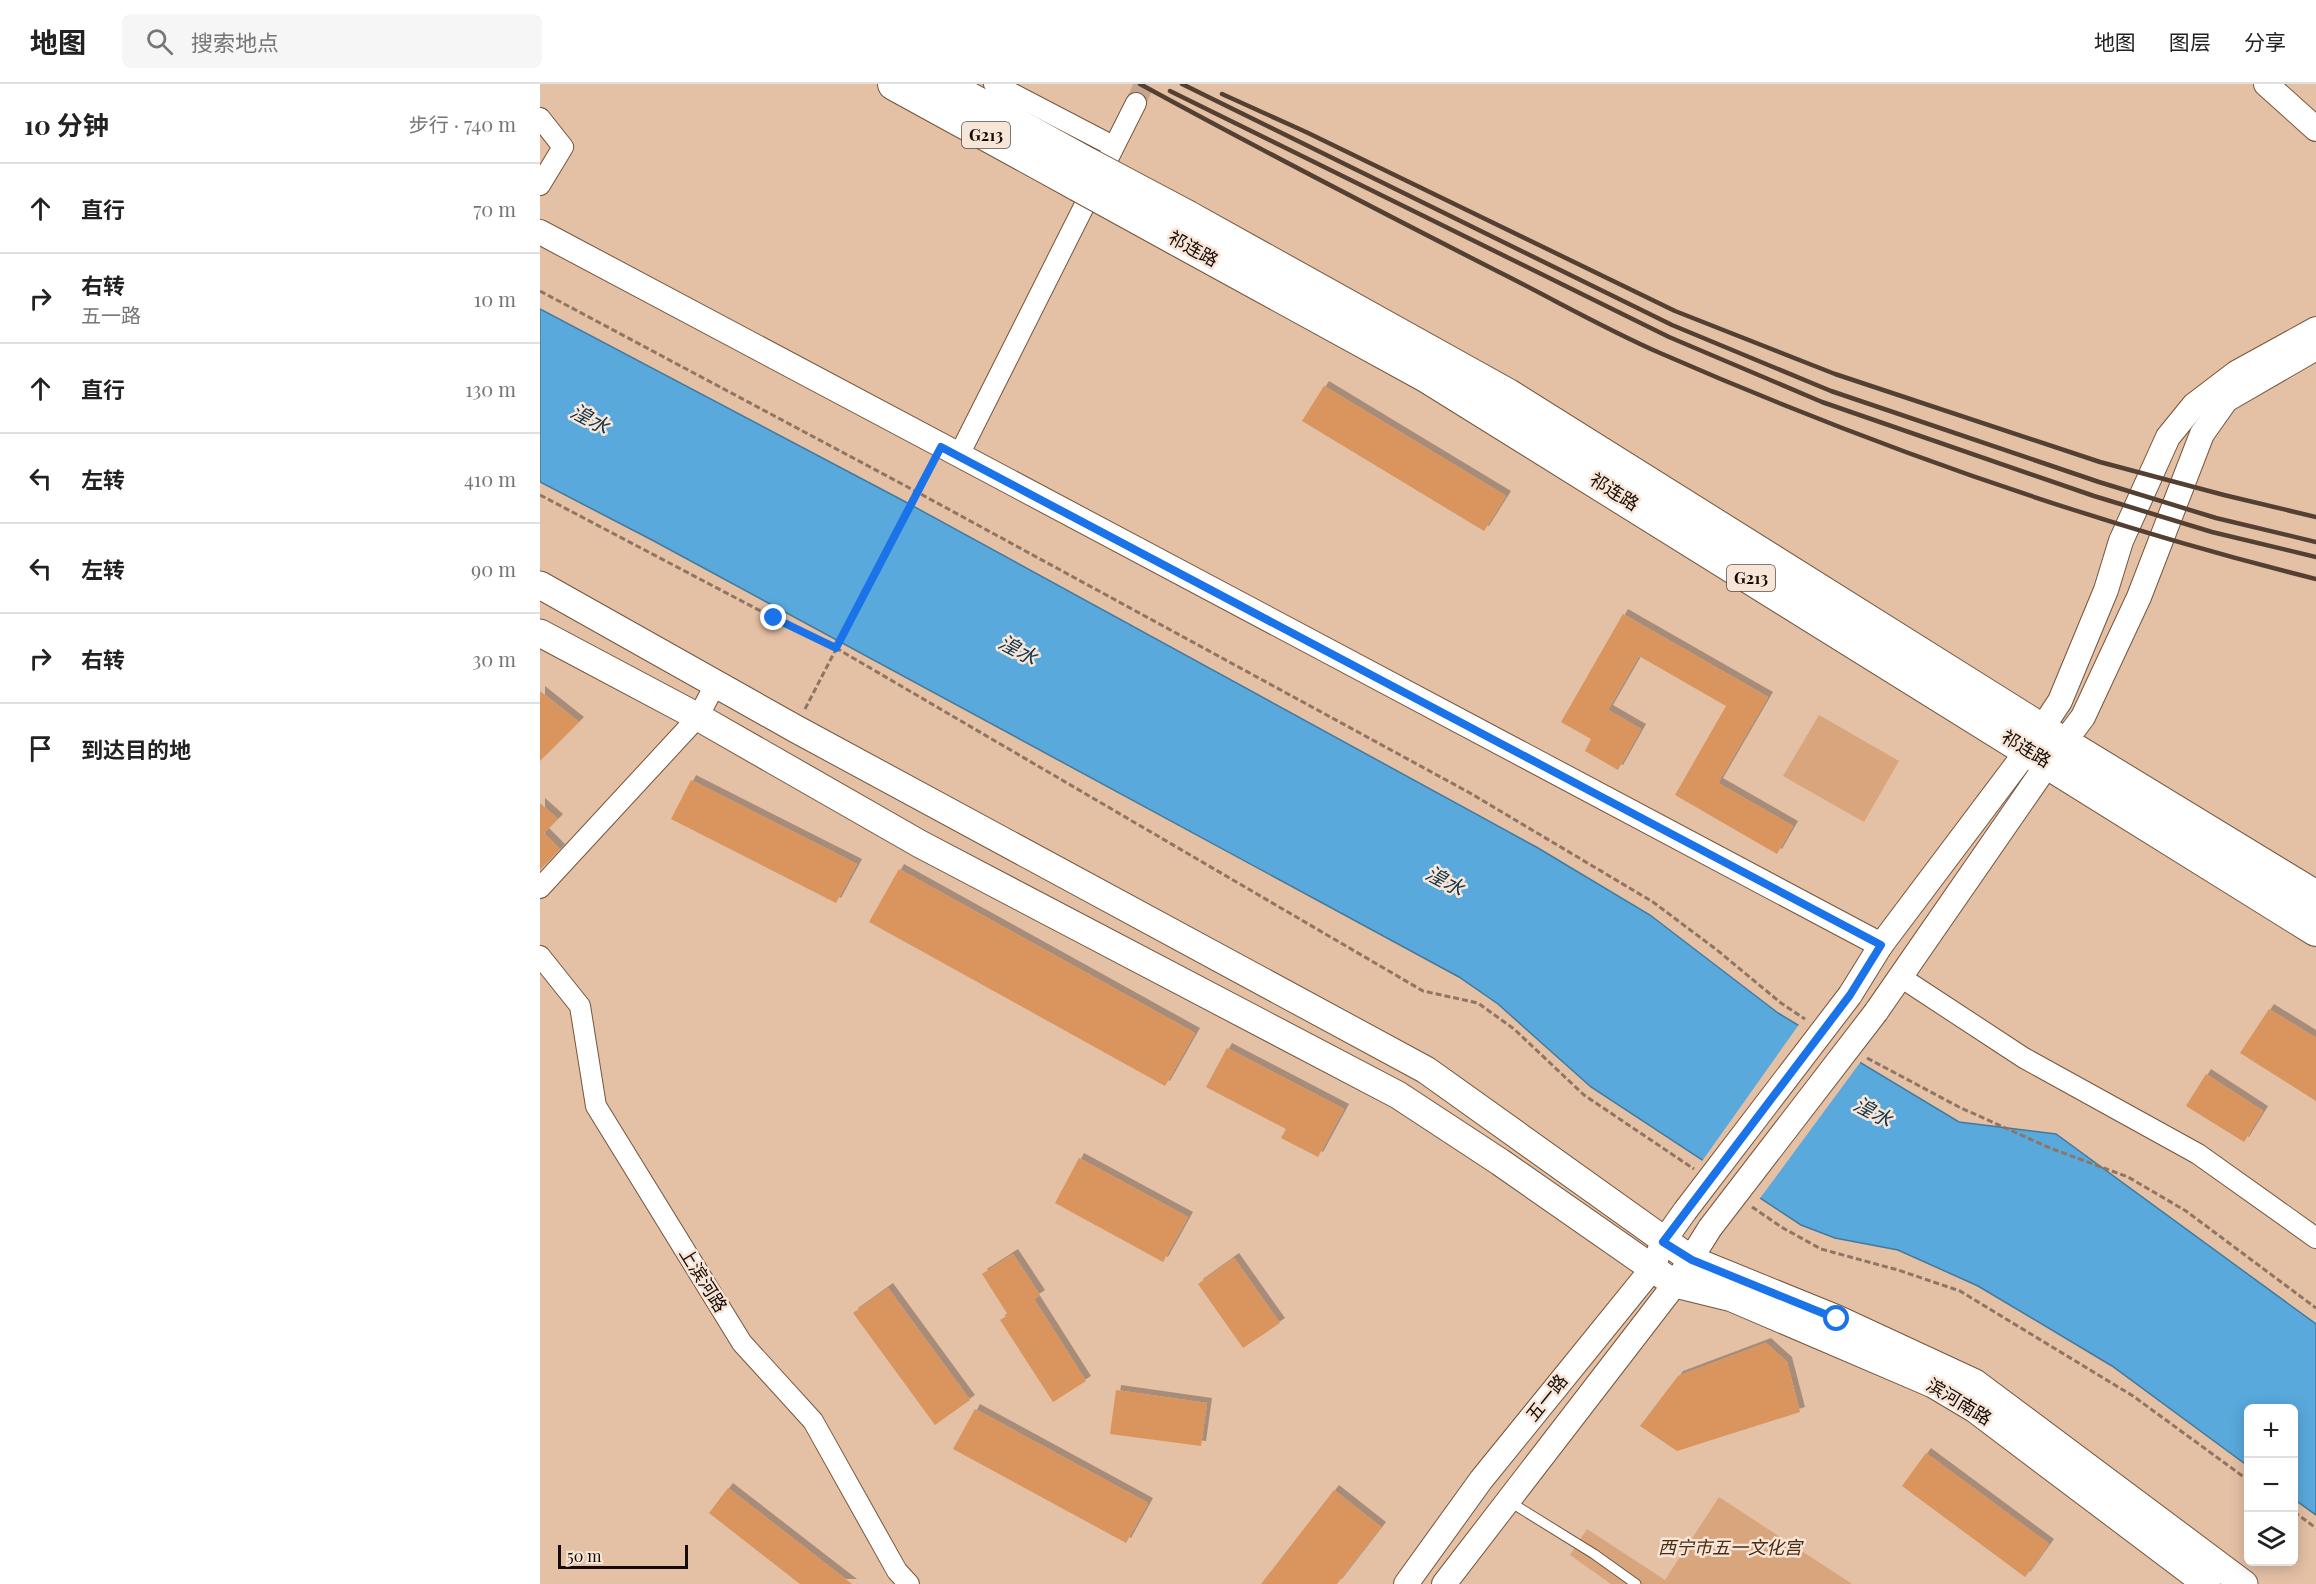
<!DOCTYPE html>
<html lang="zh">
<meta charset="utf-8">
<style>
:root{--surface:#fff;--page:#f6f6f6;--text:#222;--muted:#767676;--line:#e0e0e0}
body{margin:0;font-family:"Playfair Display","Noto Sans SC",serif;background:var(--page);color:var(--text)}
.controls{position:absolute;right:18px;bottom:18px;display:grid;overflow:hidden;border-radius:9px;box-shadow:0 3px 15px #0003}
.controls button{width:54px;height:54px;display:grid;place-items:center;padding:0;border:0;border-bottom:2px solid var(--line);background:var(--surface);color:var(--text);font:30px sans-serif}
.scale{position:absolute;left:18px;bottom:15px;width:130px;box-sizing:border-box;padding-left:6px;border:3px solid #160a03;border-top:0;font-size:16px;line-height:21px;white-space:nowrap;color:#160a03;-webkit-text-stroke:4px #f7e5d7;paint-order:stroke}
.stop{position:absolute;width:18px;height:18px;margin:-14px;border:4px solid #1a73e8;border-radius:50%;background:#fff}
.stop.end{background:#1a73e8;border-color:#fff;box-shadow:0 2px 6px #0008}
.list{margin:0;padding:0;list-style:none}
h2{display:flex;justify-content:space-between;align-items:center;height:78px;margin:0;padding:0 24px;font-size:26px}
h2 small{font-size:20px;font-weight:400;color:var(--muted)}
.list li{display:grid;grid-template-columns:39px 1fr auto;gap:18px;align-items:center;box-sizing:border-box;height:90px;padding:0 24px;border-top:2px solid var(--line)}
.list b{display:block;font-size:22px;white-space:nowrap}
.list p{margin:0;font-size:20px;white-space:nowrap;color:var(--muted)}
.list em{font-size:20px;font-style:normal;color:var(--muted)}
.icon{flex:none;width:33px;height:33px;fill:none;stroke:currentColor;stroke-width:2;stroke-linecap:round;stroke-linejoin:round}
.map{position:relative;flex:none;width:1776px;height:1500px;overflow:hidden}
header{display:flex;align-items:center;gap:36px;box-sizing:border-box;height:84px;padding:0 30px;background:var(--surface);border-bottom:2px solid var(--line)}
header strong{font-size:28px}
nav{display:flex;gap:33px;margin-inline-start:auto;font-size:21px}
.search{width:420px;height:54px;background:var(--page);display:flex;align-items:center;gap:15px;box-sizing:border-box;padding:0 21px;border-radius:9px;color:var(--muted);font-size:22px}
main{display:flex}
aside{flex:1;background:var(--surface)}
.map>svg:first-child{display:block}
</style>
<header>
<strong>地图</strong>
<div class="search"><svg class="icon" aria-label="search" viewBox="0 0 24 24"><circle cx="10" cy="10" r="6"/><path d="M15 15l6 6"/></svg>搜索地点</div>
<nav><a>地图</a><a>图层</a><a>分享</a></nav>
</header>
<main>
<aside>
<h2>10 分钟<small>步行 · 740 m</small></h2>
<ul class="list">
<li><svg class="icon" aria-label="ahead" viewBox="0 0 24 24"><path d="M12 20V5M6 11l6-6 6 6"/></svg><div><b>直行</b></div><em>70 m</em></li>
<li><svg class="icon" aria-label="right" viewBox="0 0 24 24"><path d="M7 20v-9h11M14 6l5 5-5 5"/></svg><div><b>右转</b><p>五一路</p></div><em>10 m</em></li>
<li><svg class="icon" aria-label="ahead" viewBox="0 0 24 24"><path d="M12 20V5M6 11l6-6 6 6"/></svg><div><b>直行</b></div><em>130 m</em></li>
<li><svg class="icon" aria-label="left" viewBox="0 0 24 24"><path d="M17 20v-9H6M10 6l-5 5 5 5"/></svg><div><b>左转</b></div><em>410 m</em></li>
<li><svg class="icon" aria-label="left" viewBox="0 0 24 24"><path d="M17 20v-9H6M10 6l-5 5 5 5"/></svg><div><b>左转</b></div><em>90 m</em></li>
<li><svg class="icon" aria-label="right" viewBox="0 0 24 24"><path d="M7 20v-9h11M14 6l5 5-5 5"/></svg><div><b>右转</b></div><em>30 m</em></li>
<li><svg class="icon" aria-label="arrive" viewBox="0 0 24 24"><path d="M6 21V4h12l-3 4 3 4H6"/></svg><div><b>到达目的地</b></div></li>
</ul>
</aside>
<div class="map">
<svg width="1776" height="1500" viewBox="0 0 1776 1500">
<defs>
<filter id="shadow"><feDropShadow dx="5" dy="-5" stdDeviation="0" flood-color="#0004"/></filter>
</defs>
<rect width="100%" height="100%" fill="#e4c0a5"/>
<g fill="#d8a57d">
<path d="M1279 631 1359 677 1324 738 1243 692Z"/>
<path d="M1179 1413 1312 1500H1071L1030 1471 1047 1445 1125 1496Z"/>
</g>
<path fill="#59a9dd" stroke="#45799c" stroke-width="1.5" d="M0 225 362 416 998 764 1110 831 1238 929 1419 1038 1516 1050 1776 1240V1431L1754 1415V1324H1708V1382L1572 1282 1438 1202 1358 1166 1295 1154 1261 1141 1051 1003 958 920 919 893 112 456 0 398Z"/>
<path fill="#e4c0a5" d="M1260 939 1322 976 1218 1117 1160 1080Z"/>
<g fill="#d9955d" filter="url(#shadow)">
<path d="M784 302 966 412 944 447 762 337Z"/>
<path d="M1083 530 1228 613 1178 699 1253 742 1237 770 1135 711 1186 622 1099 572 1068 626 1101 645 1078 686 1045 667 1051 655 1021 638Z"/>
<path d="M0 607 39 638 0 677Z"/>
<path d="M151 696 317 780 296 819 131 735Z"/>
<path d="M0 719 18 735 4 749 20 765 0 786Z"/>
<path d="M359 785 655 949 625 1002 329 838Z"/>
<path d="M1729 925 1776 954V1017L1700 969Z"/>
<path d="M687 964 804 1025 778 1073 741 1054 746 1045 666 1003Z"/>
<path d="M1666 990 1723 1027 1704 1058 1646 1022Z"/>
<path d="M539 1074 648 1133 623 1178 515 1119Z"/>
<path d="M473 1170 500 1211 494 1215 546 1297 513 1318 460 1236 468 1231 442 1190Z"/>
<path d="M694 1174 740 1239 703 1264 658 1200Z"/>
<path d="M348 1204 430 1316 395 1341 313 1229Z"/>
<path d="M1226 1259 1247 1278 1260 1328 1137 1367 1100 1342 1138 1292Z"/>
<path d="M576 1306 667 1319 661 1362 570 1350Z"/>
<path d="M435 1325 608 1419 586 1459 413 1365Z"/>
<path d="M1386 1369 1509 1460 1485 1493 1362 1402Z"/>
<path d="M188 1404 312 1500H260L169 1429Z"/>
<path d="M794 1406 841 1443 797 1500H721Z"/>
</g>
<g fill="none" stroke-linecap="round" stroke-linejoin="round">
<path stroke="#c5a58d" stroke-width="20" stroke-dasharray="20 10" stroke-linecap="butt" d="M596 19 604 0"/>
<g stroke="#74553c" stroke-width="11">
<path id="service" d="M970 1418 1054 1470 1096 1500"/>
</g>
<g stroke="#74553c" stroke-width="22">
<g id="minor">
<path d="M454 0 573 62"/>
<path d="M0 34 23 63 0 101"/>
<path d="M419 371 596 19"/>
<path d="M0 804 158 633 176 599"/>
<path d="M0 872 40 922 56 1022 202 1259 273 1337 357 1487 369 1500"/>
<path d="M1359 892 1484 974 1658 1070 1776 1154"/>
</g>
</g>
<g stroke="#74553c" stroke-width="26">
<g id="tertiary">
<path d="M1726 0 1776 45"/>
<path d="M0 148 1341 861"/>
<path d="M1310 911 1341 861 1487 667 1520 617 1566 506 1581 457 1628 353 1654 321 1696 289 1776 245"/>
<path d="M1336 928 1509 678 1543 633 1599 513 1662 350 1686 316 1769 268"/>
<path d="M866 1500 941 1396 1112 1185 1123 1158 1145 1127"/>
<path d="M904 1500 1135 1200 1170 1144"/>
</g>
</g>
<g stroke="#74553c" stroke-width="29">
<g id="secondary">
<path d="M0 501 256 645 886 986 1152 1176 1297 1235 1435 1299 1704 1500"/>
<path d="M0 549 158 633 380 760 858 1011 960 1078 1135 1200 1192 1214 1393 1300 1435 1325 1667 1500"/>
</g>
</g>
<g stroke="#74553c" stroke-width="34">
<g id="trunk">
<path d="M354 0 538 101"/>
<path d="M403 0 548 80"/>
<path d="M648 133 968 311 1502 646 1776 813"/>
<path d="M638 156 886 292 1776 846"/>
</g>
</g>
<g stroke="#8f7562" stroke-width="3" stroke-dasharray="6 3" stroke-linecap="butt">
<path d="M0 207 377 408 930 709 1113 818 1177 866 1241 919 1265 935"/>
<path d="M0 411 234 534 296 564 883 907 938 919 974 945 1044 1011 1154 1085"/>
<path d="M265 625 392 380"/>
<path d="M1327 974 1419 1023 1510 1064 1588 1093 1646 1127 1776 1224"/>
<path d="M1212 1123 1243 1144 1281 1165 1358 1186 1420 1207 1593 1312 1708 1396"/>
<path d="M1754 1428 1776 1444"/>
</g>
<use href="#service" stroke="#fff" stroke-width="9"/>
<use href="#minor" stroke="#fff" stroke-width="20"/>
<use href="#tertiary" stroke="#fff" stroke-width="24"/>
<use href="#secondary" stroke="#fff" stroke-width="27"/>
<use href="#trunk" stroke="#fff" stroke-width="32"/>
<g stroke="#544033" stroke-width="4.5">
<path d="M600 0C719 65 839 127 959 188 1013 215 1065 245 1120 269 1333 362 1551 439 1776 495"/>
<path d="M642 0 1132 241 1291 307 1559 398 1676 434 1776 458"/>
<path d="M630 7 1129 253 1282 318 1554 412 1672 448 1776 473"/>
<path d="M682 10 766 48 1135 227 1295 290 1560 378 1684 411 1776 433"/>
</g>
<g stroke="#74553c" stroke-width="26" stroke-linecap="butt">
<g id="tertiary-bridge">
<path d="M1145 1127 1310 911"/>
<path d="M1170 1144 1336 928"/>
</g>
</g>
<g stroke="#74553c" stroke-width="34" stroke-linecap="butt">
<g id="trunk-bridge">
<path d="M548 80 648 133"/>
<path d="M538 101 638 156"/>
</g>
</g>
<use href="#tertiary-bridge" stroke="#fff" stroke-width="24"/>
<use href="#trunk-bridge" stroke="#fff" stroke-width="32"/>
</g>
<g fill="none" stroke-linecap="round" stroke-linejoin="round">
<path stroke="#1a73e8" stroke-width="8" d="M234 534 296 564 401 363 1341 861 1310 911 1123 1158 1152 1176 1297 1235"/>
</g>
<g text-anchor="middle" stroke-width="5" stroke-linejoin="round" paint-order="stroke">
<g fill="#f7e5d7" stroke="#5a4c43" stroke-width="1.5">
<rect x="422" y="38" width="48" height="26" rx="4.5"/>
<rect x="1187" y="481" width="48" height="26" rx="4.5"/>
</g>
<g font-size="16" font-weight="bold" fill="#160a03">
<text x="446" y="57">G213</text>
<text x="1211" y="500">G213</text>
</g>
<g font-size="18" fill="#160a03" stroke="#f7e5d7">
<text transform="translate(653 165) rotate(29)" y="6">祁连路</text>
<text transform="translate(1074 408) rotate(32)" y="6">祁连路</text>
<text transform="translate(1486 665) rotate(31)" y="6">祁连路</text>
<text transform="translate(163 1196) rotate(58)" y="6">上滨河路</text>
<text transform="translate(1007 1314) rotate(-51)" y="6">五一路</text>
<text transform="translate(1419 1318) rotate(31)" y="6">滨河南路</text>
</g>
<g font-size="18" font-style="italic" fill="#492c14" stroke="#f7e5d7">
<text x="1190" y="1470">西宁市五一文化宫</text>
</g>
<g font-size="20" font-style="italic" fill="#12354a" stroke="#f7e5d7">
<text transform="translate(50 335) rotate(28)" y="7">湟水</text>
<text transform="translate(478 566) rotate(28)" y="7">湟水</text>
<text transform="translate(905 797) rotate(28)" y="7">湟水</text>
<text transform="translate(1333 1028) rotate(28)" y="7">湟水</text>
</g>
</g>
</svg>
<div class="controls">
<button>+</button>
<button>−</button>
<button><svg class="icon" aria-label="layers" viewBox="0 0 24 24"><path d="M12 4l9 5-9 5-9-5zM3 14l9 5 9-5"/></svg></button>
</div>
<div class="scale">50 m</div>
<div class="stop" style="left:1297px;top:1235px"></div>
<div class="stop end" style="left:234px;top:534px"></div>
</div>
</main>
